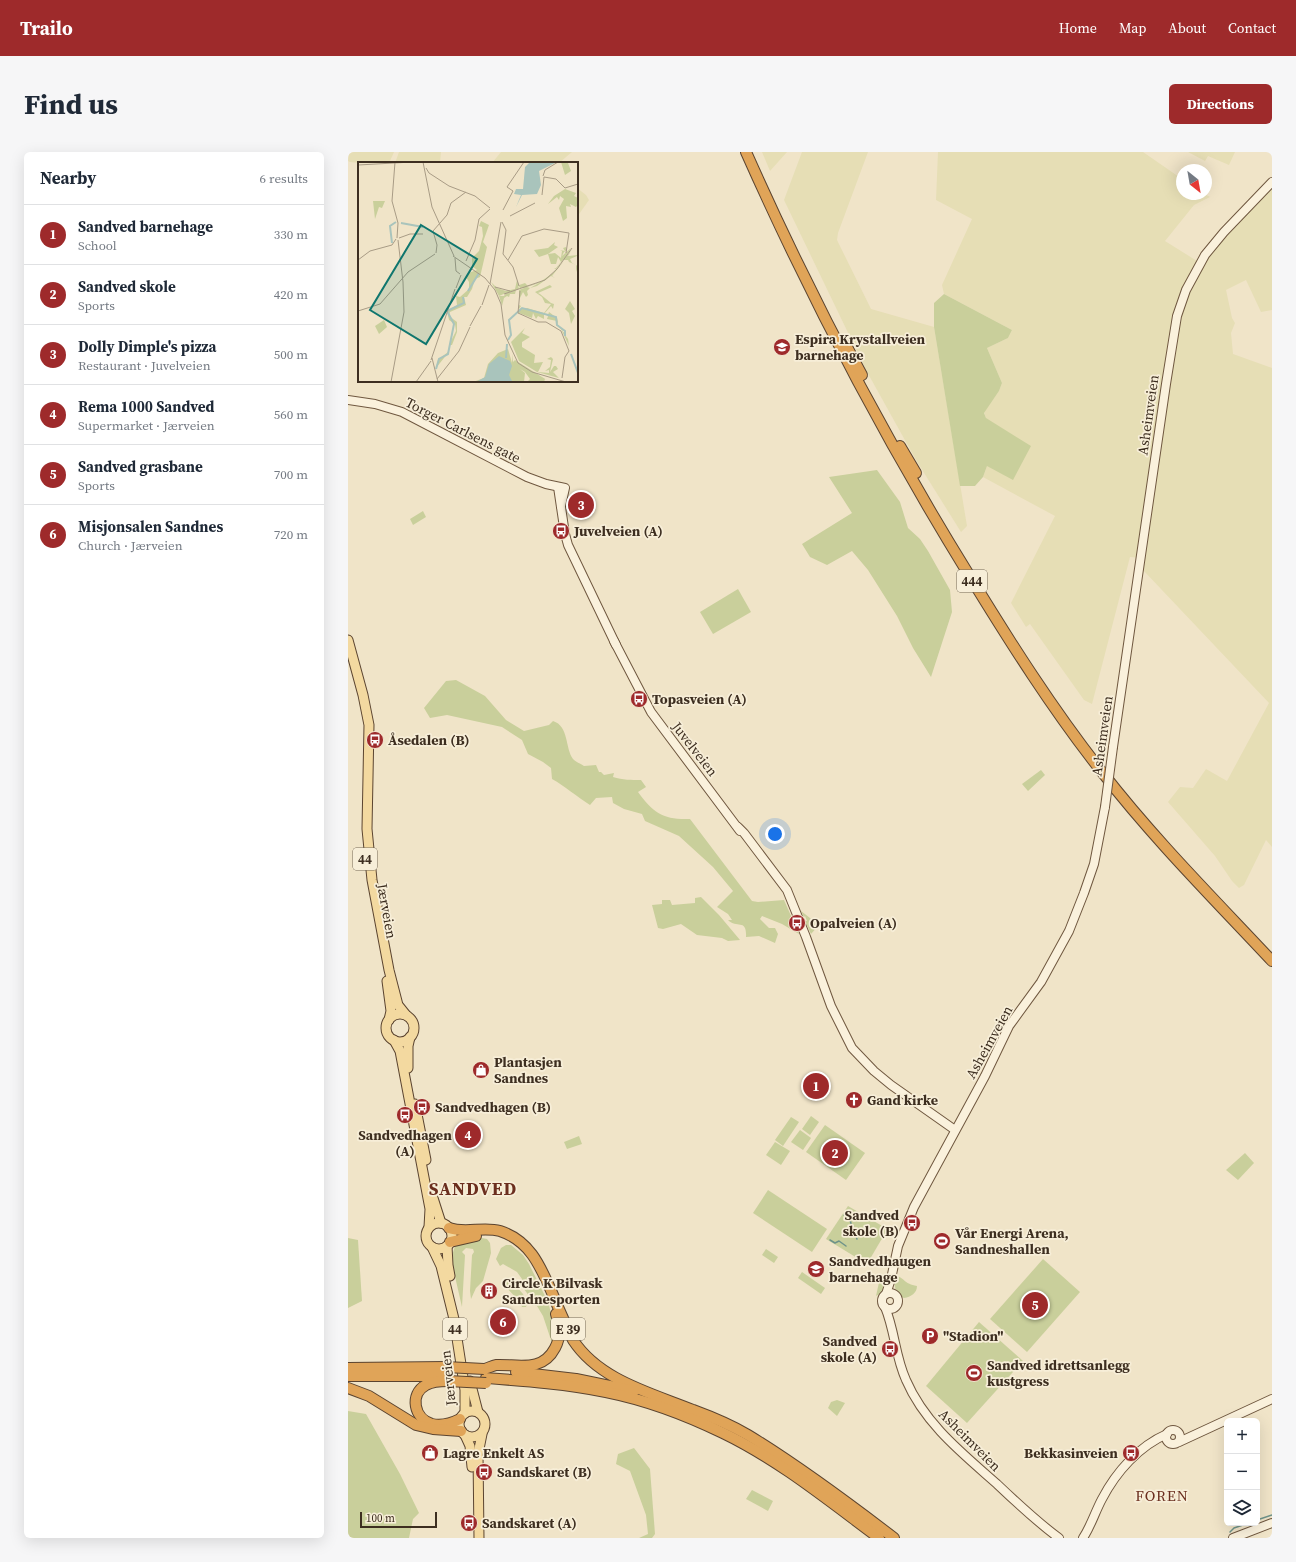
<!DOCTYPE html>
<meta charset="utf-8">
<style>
:root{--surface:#fff;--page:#f6f6f7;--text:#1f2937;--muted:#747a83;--line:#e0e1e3;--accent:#9e2a2b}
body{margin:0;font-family:"Source Serif 4",serif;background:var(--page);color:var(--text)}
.controls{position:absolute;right:12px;bottom:12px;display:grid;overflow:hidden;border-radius:6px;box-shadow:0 4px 16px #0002}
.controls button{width:36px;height:36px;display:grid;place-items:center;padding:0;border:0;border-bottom:1px solid var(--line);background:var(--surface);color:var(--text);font:20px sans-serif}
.compass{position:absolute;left:828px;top:12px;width:36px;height:36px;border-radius:50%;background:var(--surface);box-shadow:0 4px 16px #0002;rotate:149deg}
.scale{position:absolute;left:12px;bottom:10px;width:77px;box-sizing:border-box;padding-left:4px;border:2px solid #3d2e20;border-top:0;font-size:11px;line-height:14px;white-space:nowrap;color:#3d2e20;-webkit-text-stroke:3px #f7eed8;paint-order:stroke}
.you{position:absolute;left:427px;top:682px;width:14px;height:14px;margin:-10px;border:3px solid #fff;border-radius:50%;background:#1a73e8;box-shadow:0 0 0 6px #1a73e833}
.badge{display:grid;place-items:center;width:26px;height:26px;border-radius:50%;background:var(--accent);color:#fff;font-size:13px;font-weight:700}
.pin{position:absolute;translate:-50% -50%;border:2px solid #fff;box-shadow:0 1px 4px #0006}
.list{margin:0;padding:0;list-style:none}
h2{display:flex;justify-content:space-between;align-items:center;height:52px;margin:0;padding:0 16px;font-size:17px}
h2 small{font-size:13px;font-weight:400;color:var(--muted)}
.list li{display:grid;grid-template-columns:26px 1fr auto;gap:12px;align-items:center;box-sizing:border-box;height:60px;padding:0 16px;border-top:1px solid var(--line)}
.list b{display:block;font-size:15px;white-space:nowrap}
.list p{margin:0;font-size:13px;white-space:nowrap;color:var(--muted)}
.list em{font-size:13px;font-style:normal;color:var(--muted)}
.icon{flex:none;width:22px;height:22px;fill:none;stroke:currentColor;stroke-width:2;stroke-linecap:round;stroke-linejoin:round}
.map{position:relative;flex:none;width:924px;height:1386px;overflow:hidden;border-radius:6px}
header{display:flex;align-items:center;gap:24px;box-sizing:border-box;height:56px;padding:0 20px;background:var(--accent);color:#fff}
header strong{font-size:19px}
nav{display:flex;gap:22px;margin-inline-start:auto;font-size:14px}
.intro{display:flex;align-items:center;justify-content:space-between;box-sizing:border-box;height:96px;padding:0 24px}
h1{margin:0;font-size:28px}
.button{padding:10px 18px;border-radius:6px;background:var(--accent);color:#fff;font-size:14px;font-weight:700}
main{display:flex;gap:24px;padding:0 24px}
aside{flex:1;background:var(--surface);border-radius:6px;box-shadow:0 4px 16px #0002}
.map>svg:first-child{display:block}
</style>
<header>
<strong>Trailo</strong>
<nav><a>Home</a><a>Map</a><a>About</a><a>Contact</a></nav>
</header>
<div class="intro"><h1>Find us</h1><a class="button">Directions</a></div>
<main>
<aside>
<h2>Nearby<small>6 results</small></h2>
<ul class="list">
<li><span class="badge">1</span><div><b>Sandved barnehage</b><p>School</p></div><em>330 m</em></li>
<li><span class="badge">2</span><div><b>Sandved skole</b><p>Sports</p></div><em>420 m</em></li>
<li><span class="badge">3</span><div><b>Dolly Dimple's pizza</b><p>Restaurant · Juvelveien</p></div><em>500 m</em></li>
<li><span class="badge">4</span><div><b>Rema 1000 Sandved</b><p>Supermarket · Jærveien</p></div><em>560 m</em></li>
<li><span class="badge">5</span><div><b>Sandved grasbane</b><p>Sports</p></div><em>700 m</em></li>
<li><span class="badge">6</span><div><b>Misjonsalen Sandnes</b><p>Church · Jærveien</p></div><em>720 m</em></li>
</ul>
</aside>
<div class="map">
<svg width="924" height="1386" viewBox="0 0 924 1386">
<rect width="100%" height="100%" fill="#f0e4c8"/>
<g fill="#e6deb5">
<path d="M1 0H46L42 9 37 11H11L2 10 0 9Z"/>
<path d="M51 0H93L92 11H47Z"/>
<path d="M153 0H224L211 11H144Z"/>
<path d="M414 0H439L422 19Z"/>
<path d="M454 0H520L490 81 489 88 523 157 586 175 619 374 613 380 568 308 518 218 436 48Z"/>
<path d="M590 0H795L834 27V42H857L862 45 846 53 817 89 849 109 855 111 863 99 924 34V158L913 160 898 128 878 138 884 166 887 171 883 181 885 202 924 216V695L918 688 896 733 891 736 884 729 867 704 820 650 832 635 845 636 858 617 879 629 921 551 795 418V406L782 405 744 552 736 548 682 472 678 475 663 451 707 364 635 325 639 314 638 266 636 260 651 239 654 231 639 196 660 186 664 178 596 142 594 133 624 67 588 48Z"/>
<path d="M840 0H887L881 13 860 4 857 9Z"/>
<path d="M229 36 238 43 241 48 229 65Z"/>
</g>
<g fill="#c9cf9b">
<path d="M596 142 664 178 660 186 639 196 654 231 651 239 636 261 638 266 683 294 665 328 639 314 635 325 627 334H612L586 175V151Z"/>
<path d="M529 318 552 350 560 376 572 387 580 399 602 438 604 460 583 525 565 496 549 464 520 418 504 399 479 413 462 405 454 392 504 361 481 325Z"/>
<path d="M75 359 78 365 65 373 62 367Z"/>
<path d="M390 437 403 460 365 482 352 460Z"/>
<path d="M108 528 137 544 158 568 176 579 201 573 205 569C221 574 217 596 225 607 228 610 233 612 236 614L248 613 251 620H253L256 623 266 621 265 625C275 628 283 628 293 628L298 635 290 640C305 661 316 668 342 667L404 749 410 750 436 748 451 782 434 772 414 764 412 767 421 776H427L430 782 427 791 411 784 398 785C399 766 389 777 380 768H384L380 762 369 755 385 739 365 715 331 684 297 669 294 662 276 657 265 651 264 645 248 646 242 653C229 645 217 634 204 627L203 616 195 610 180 602 174 588 154 575 99 563 82 566 76 556 98 529Z"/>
<path d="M693 618 697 623 680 639 674 632Z"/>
<path d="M353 745 371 763 392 788 380 789 374 786 349 783 333 772 315 777 310 776 304 753 314 752V748H322L324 753 347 751V746Z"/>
<path d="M453 759 471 773 463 782 457 769H459L457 764 456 765Z"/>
<path d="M463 964 471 970 462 983 454 977Z"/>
<path d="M443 965 451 970 435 994 427 988Z"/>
<path d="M477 973 517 1001 498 1028 458 1000Z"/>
<path d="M452 978 463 986 455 998 443 990Z"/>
<path d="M231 984 234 992 219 997 216 990Z"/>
<path d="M427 990 442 999 433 1013 418 1003Z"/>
<path d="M897 1001 906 1011 890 1028 878 1018Z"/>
<path d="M420 1038 479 1077 464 1100 405 1061Z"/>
<path d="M500 1054 536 1075 539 1078 519 1112 478 1087Z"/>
<path d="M0 1086 10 1088 14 1149 0 1156Z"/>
<path d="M134 1086 139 1087 142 1091 143 1101 135 1129 128 1136 123 1147 122 1139 124 1103 126 1100 125 1097 118 1096 114 1100 117 1103 114 1155 103 1107 107 1094 116 1089Z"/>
<path d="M158 1093H163L175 1103 181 1112 200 1150 206 1172 204 1191 195 1164 189 1154H184L182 1145 172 1132 174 1127 169 1120 155 1112 152 1114 148 1107 153 1096Z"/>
<path d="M418 1097 430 1105 426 1111 414 1103Z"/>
<path d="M695 1107 732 1140 679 1200 642 1167Z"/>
<path d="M454 1120 477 1136 473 1142 450 1126Z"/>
<path d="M539 1122 540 1124 535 1140 528 1144 532 1126 535 1123Z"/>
<path d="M547 1123C557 1126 556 1132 569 1134 569 1141 563 1145 556 1146 546 1142 546 1133 547 1123Z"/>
<path d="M160 1125 175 1142 179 1151 178 1155H174L171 1149 157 1134 156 1131 158 1126Z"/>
<path d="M631 1170 675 1209 619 1271 578 1234Z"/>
<path d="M489 1248 497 1251 489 1264 480 1256 483 1250Z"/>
<path d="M0 1259 18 1262 52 1322 71 1361 65 1367 61 1386H0Z"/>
<path d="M286 1296 302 1317 307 1382 304 1386H291L300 1382 298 1363 282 1319 268 1312 270 1302Z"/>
<path d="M404 1338 425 1349 420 1359 398 1347Z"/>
</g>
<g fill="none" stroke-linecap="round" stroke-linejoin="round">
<g stroke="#6f938a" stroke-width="1.5">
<path d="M496 1063 501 1066 509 1087"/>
<path d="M482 1088 487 1091 491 1089 498 1094"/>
<path d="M909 1368 924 1363"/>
<path d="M882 1380 886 1376 901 1371"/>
</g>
<g stroke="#6f573f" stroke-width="10">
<g id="secondary">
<path d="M0 248 27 252 54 260 179 325 198 332 217 336 213 354"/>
<path d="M210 335 217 382 220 393 268 493"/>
<path d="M266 489 303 560 392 679"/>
<path d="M765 595 818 232 829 164 838 138 857 103 876 80 924 30"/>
<path d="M390 675 396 681 439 738 458 785 483 854 504 896 526 919 543 933 607 978"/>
<circle cx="542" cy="1149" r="8"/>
<path d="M538 1142 543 1127 550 1094 566 1055 637 924 661 874 693 830 721 779 736 741 746 712 757 655"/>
<path d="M537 1155C547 1179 547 1204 558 1228 577 1272 614 1301 649 1332 669 1351 689 1370 711 1386"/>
<circle cx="825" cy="1285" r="7"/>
<path d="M831 1290 924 1247"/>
<path d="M735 1386C743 1374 747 1360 754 1347 768 1320 791 1294 819 1282"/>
<path d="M885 1386 924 1371"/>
</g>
</g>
<g stroke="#5b4430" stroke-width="11">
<g id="primary">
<path d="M0 488 15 543 21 573 19 677 24 728 41 818 50 853 58 863"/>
<path d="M39 829 43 859 41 868"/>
<circle cx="52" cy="876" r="14"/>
<path d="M46 888 52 899 82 1057 81 1075"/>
<path d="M60 916V894L62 885"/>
<path d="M67 952 78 1008"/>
<path d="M85 1046 93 1071"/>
<circle cx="91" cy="1084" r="13"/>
<path d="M99 1094 100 1113 102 1124"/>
<path d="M84 1095 93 1114 106 1167 117 1238V1261"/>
<path d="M122 1229 130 1260"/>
<circle cx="124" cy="1272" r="13"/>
<path d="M117 1283 122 1294 124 1315"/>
<path d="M131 1386 130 1302 134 1282"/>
</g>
</g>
<g stroke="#5b4430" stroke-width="12">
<g id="highway">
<path d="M398 0C463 146 537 287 621 423 662 490 705 558 754 620 806 687 866 747 924 809"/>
<path d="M498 193 514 223"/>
<path d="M552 294 568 321"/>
<path d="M101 1076C118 1082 135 1074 152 1079 183 1089 193 1116 205 1143 211 1158 218 1173 225 1188 251 1228 303 1241 345 1258 364 1265 383 1273 400 1283 451 1314 499 1350 546 1386"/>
<path d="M102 1090 128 1084"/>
<path d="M0 1216 98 1215"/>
<path d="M136 1217C140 1216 144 1214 148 1213 170 1212 194 1221 207 1196 213 1185 212 1173 208 1162"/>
<path d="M168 1220 228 1227 286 1239"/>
<path d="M0 1224H94"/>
<path d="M138 1226C178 1229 219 1232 258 1240 298 1248 338 1263 375 1281 431 1308 481 1349 531 1386"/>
<path d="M100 1229C93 1229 85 1229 78 1233 61 1242 66 1267 84 1272 93 1274 104 1271 112 1267"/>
<path d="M0 1236 21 1244 68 1273 85 1277 113 1279"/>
</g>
</g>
<use href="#secondary" stroke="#faf1dc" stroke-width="8"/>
<use href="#primary" stroke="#f3d9a0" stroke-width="9"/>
<use href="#highway" stroke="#e0a458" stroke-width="10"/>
<g stroke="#6f573f" stroke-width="10" stroke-linecap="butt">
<path id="secondary-bridge" d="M757 655 765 595"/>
</g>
<g stroke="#5b4430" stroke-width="12" stroke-linecap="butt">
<g id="highway-bridge">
<path d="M98 1215 136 1217"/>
<path d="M100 1229 138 1231"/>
</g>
</g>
<use href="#secondary-bridge" stroke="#faf1dc" stroke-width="8"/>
<use href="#highway-bridge" stroke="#e0a458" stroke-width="10"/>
</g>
<defs>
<g id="school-disc" transform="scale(0.9)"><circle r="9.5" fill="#9e2a2b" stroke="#f7eed8"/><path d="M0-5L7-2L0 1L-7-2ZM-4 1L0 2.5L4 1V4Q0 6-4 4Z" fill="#fff"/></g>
<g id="bus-disc" transform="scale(0.9)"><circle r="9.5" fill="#9e2a2b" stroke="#f7eed8"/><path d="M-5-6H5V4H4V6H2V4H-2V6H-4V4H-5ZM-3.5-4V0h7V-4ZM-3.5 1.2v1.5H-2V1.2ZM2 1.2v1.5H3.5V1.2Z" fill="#fff"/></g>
<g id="shop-disc" transform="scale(0.9)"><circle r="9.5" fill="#9e2a2b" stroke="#f7eed8"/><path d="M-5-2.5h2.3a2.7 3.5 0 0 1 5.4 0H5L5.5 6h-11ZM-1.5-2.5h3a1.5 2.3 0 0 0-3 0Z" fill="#fff"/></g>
<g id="church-disc" transform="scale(0.9)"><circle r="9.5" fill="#9e2a2b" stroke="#f7eed8"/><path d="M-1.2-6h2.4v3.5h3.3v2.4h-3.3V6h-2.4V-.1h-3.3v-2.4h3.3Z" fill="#fff"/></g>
<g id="stadium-disc" transform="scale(0.9)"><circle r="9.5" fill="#9e2a2b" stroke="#f7eed8"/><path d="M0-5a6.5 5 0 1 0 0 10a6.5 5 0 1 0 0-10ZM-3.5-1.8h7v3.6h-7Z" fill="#fff"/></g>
<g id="building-disc" transform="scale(0.9)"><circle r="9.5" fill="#9e2a2b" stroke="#f7eed8"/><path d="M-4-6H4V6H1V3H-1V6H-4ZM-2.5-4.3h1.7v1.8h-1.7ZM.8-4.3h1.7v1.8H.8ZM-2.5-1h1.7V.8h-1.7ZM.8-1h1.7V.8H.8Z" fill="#fff"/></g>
<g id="parking-disc" transform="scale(0.9)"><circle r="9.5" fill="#9e2a2b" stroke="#f7eed8"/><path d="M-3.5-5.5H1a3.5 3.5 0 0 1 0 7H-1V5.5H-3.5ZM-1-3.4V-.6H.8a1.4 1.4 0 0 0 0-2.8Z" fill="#fff"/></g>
</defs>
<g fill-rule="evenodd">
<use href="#school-disc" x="434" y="195"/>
<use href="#bus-disc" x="213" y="379"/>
<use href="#bus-disc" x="291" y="547"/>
<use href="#bus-disc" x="27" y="588"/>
<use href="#bus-disc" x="449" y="771"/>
<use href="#shop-disc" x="133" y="918"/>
<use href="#church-disc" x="506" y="948"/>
<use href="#bus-disc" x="74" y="955"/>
<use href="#bus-disc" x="57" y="963"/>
<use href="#bus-disc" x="564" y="1071"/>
<use href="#stadium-disc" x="594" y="1089"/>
<use href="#school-disc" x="468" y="1117"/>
<use href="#building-disc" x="141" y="1139"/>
<use href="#parking-disc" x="582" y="1184"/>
<use href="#bus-disc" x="542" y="1197"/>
<use href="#stadium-disc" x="626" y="1221"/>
<use href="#shop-disc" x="82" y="1301"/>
<use href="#bus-disc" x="783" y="1301"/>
<use href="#bus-disc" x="136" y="1320"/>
<use href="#bus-disc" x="121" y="1371"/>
</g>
<g text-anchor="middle" stroke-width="3.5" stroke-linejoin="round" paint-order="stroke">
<g fill="#f7eed8" stroke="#756857" stroke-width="1">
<rect x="609" y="418" width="30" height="22" rx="3"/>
<rect x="5" y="696" width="24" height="22" rx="3"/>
<rect x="95" y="1166" width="24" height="22" rx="3"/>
<rect x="203" y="1166" width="34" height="22" rx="3"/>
</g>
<g font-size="13" font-weight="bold" fill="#3d2e20">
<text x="624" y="434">444</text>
<text x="17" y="712">44</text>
<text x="107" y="1182">44</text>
<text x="220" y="1182">E 39</text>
</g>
<g font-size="14" font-weight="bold" fill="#3d2e20" stroke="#f7eed8" text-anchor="start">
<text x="447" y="192">Espira Krystallveien<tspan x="447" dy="16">barnehage</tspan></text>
<text x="226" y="384">Juvelveien (A)</text>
<text x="304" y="552">Topasveien (A)</text>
<text x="40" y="593">Åsedalen (B)</text>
<text x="462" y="776">Opalveien (A)</text>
<text x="146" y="915">Plantasjen<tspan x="146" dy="16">Sandnes</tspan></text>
<text x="519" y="953">Gand kirke</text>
<text x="87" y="960">Sandvedhagen (B)</text>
<text x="57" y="988" text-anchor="middle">Sandvedhagen<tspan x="57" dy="16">(A)</tspan></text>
<text x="551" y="1068" text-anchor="end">Sandved<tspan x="551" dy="16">skole (B)</tspan></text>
<text x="607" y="1086">Vår Energi Arena,<tspan x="607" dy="16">Sandneshallen</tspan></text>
<text x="481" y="1114">Sandvedhaugen<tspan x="481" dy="16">barnehage</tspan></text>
<text x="154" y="1136">Circle K Bilvask<tspan x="154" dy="16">Sandnesporten</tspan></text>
<text x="595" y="1189">"Stadion"</text>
<text x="529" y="1194" text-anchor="end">Sandved<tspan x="529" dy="16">skole (A)</tspan></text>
<text x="639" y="1218">Sandved idrettsanlegg<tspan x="639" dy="16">kustgress</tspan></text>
<text x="95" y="1306">Lagre Enkelt AS</text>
<text x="770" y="1306" text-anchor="end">Bekkasinveien</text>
<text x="149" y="1325">Sandskaret (B)</text>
<text x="134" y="1376">Sandskaret (A)</text>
</g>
<g font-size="14" fill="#3d2e20" stroke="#f7eed8">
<text transform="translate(800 263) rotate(-82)" y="5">Asheimveien</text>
<text transform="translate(115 278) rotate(27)" y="5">Torger Carlsens gate</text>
<text transform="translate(754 584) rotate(-82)" y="5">Asheimveien</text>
<text transform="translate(347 597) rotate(52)" y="5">Juvelveien</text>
<text transform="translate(39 759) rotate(80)" y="5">Jærveien</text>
<text transform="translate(641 890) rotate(-61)" y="5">Asheimveien</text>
<text transform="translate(100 1226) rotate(-96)" y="5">Jærveien</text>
<text transform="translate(622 1288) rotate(45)" y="5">Asheimveien</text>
</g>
<g font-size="15" letter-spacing="1" fill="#6b2e1e" stroke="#f7eed8">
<text x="814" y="1349">FOREN</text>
</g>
<g font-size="18" font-weight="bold" letter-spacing="1" fill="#6b2e1e" stroke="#f7eed8">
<text x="125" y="1043">SANDVED</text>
</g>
</g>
<g transform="translate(10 10)">
<rect width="220" height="220" fill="#f0e4c8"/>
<path d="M203 0H213L210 1 213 9 207 13ZM207 27 218 31 216 34 220 36V43L218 45 212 42 213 45 208 44 209 56 205 59 201 46 206 37 202 34 201 38 199 35 190 42 196 34ZM15 39H27L24 46 21 45 17 57ZM123 59 131 63 125 80 129 85 122 115 117 117 114 127 109 135H106L108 143 92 150 91 154 99 160V170L94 183H91L90 191 78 206 80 198 90 190 91 183 98 169 97 162 91 158 89 149 99 143 98 134 102 135 111 127V120L108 115 110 111 119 108 114 104V96L121 89 125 74 124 65 121 64ZM197 80 196 83 200 85 190 92 181 95 176 88 190 86ZM208 85 209 88 206 90 204 94 213 86 208 95 214 87 210 94 220 93V99L219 94 212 97 214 101 220 104 218 110V103L211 100 210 98H205L195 111 206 99 194 114 197 116 193 114 179 124 172 126 181 121 169 125 172 126 169 129 170 133 168 135 165 130 161 138V128L166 126H162L160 123 161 127 150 130 158 128 157 132H152L151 135 149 134 146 136 144 144 141 134H146L148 131 141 134 133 120 139 126 148 129 157 127 159 118 161 123 167 121 170 124 182 120 195 111 198 107 196 106H198L203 100 200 95 198 102H193L190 92 197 91 203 96 204 89 202 88 207 89 205 86ZM192 123 194 125 180 131 182 132 193 141 200 129 193 141 196 142 195 147 193 144 186 152 190 153 191 150 199 156 200 160 199 163 204 167 205 170 208 171 207 173 210 177 211 184 203 167 198 163 199 159 189 157 190 154 186 152V157L180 154 178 157 175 151 174 156 161 151V143L163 144 161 147 169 146 186 151 193 142 187 141 184 135 177 130ZM212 139 217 147 214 149 217 154 213 162 211 151 207 147ZM26 158 29 165 21 172 17 164ZM167 166 164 171 172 175 164 180V185L177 193 176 201 185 200 180 210 191 211V208L187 209 192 205 193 198 189 197 193 195 195 197 192 210 196 204H198L200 207 195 210 201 216 179 210 161 199 153 180ZM150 187 154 201V192L155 200 157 198 192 220 187 217 186 220H169L172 217 167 210 162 207 167 211 166 220H115L126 216 130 202 140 191Z" fill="#c9cf9b"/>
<path d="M172 0H199L181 9 183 23 179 32 164 33 158 45 163 33 156 32 158 27H165L167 5ZM141 194 152 199 154 204 151 213 154 219 118 220 127 215 131 202Z" fill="#a9c4bc"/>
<path fill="none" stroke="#a9c4bc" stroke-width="2" d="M43 61 65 65M34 81 32 64 38 60M110 129 121 111M150 178 153 173 151 158 164 146 198 155 199 163 207 169V174M213 192 220 211M148 196 149 182M78 207 81 197 90 192 96 162 89 149 106 141 105 135"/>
<path fill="none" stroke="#a89b85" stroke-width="1" d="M37 0 34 39 40 61 39 76M65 0 74 45 96 94M0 3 54 0M68 6 71 11 91 24 117 34 132 46M185 14 187 8 200 0M186 15 198 17 207 26 220 22M184 33 186 15M145 48 155 29 149 25 166 0M152 54 177 41M144 60 148 68 145 92 155 105 161 124M75 69 89 53 93 41 108 30M75 69 79 83 78 91M41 76 52 72H65M95 94 127 116 137 128 143 142 147 173 160 201 174 210 208 220M97 96 98 109 102 112M0 98 12 89 34 83 38 77M150 98 164 74 186 67 211 71 208 91M108 99 117 78 121 57 132 47M132 122 143 60M137 125 152 129M98 126 103 113M162 129 160 151 180 160H188L203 169 211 189M146 132 187 118 199 107 214 86M124 143 131 123M0 149 22 142 50 110 77 92M112 164 123 144M74 196 80 220M73 198 97 127M204 216 207 195 211 189M79 217 101 189 112 165M33 220 46 150 45 120 40 78M58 220 73 199"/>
<path fill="#0f766e" fill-opacity="0.15" stroke="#0f766e" stroke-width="2" d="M63 63 119 97 68 182 12 148Z"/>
<rect width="220" height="220" fill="none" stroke="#3d2e20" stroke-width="2"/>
</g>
</svg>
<div class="controls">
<button>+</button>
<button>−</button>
<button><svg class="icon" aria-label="layers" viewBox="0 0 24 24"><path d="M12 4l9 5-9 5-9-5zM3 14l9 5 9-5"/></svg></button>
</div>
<svg class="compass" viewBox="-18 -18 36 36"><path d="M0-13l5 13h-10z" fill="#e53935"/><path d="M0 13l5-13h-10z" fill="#747a83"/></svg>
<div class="scale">100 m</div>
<div class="you"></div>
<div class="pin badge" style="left:468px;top:934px">1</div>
<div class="pin badge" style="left:487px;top:1001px">2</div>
<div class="pin badge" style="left:233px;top:353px">3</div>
<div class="pin badge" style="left:120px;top:983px">4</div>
<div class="pin badge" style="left:687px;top:1153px">5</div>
<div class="pin badge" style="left:155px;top:1170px">6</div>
</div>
</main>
